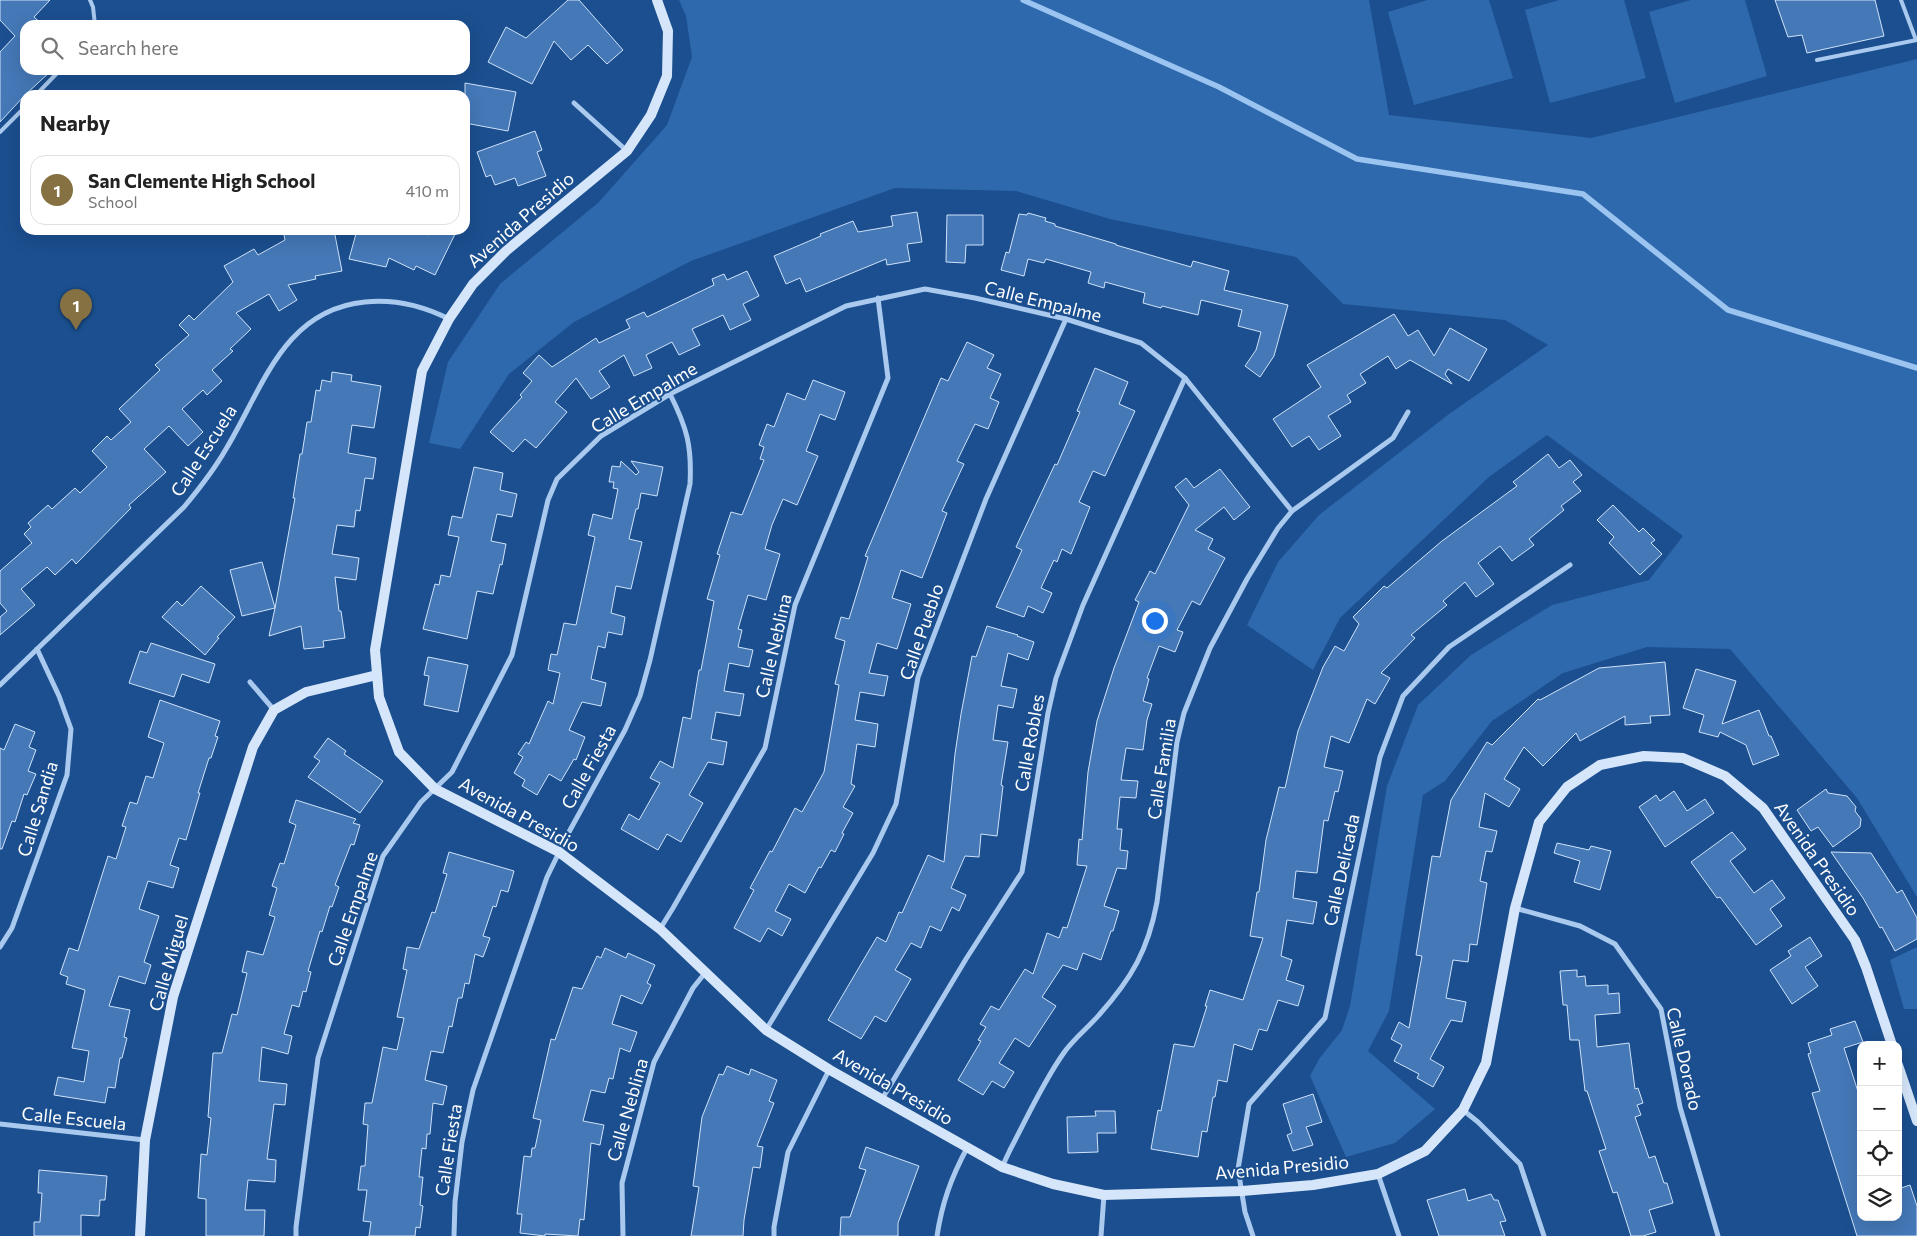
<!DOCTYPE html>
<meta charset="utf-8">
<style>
:root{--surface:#fff;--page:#f6f6f6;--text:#222;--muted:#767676;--line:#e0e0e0;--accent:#857141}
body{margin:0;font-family:Commissioner,sans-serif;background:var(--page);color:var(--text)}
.controls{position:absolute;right:15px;bottom:15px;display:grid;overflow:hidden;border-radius:10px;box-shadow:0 5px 20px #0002}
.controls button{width:45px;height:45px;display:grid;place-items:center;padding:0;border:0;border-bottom:1px solid var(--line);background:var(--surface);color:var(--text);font:25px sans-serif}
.you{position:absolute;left:1154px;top:620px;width:18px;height:18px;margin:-12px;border:4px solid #fff;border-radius:50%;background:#1a73e8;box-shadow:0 0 0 8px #1a73e833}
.badge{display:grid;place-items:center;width:32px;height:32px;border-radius:50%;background:var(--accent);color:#fff;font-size:16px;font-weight:700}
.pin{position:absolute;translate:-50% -41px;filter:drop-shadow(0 1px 2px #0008)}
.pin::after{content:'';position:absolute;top:26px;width:18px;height:15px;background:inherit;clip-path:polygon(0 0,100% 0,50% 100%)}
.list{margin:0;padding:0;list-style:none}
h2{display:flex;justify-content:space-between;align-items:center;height:65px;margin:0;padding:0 20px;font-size:21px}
h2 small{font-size:16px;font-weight:400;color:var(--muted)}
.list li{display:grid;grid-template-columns:32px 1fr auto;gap:15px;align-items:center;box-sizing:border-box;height:70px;margin:0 10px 10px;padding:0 10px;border:1px solid var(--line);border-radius:15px}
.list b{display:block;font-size:19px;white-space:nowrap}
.list p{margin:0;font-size:16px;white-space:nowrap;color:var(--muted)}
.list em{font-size:16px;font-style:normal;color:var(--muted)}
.icon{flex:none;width:28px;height:28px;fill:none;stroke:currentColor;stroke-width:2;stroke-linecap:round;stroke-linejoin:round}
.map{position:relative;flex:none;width:1917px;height:1236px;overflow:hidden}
.search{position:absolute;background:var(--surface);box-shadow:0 5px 20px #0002;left:20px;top:20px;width:450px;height:55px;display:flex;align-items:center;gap:12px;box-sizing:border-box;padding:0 18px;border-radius:15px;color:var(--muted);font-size:19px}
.panel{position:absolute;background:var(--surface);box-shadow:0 5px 20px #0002;left:20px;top:90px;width:450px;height:145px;border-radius:15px}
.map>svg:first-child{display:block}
</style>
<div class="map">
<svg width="1917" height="1236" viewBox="0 0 1917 1236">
<rect width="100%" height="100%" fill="#1b4f8f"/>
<g fill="#2e69ad">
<path d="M679 0H1369L1389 115 1591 138 1917 59V897L1857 798 1730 649 1647 647 1563 673 1492 721 1445 781 1423 795 1389 1011 1368 1051 1435 1109 1395 1143 1346 1157 1310 1076 1319 1059 1342 1030 1350 1006 1387 786 1418 705 1471 655 1552 605 1649 580 1683 536 1547 435 1489 477 1340 618 1313 670 1247 625 1278 562 1319 515 1449 414 1548 345 1505 320 1343 304 1296 257 1110 219 1016 191 895 188 691 261 574 322 509 374 460 449 429 443 448 362 500 284 599 202 667 125 692 57 686 16Z"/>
<path d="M1427 0H1489L1513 78 1414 105 1388 12Z"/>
<path d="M1559 0H1624L1646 78 1550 103 1525 10Z"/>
<path d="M1691 0H1745L1767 76 1675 103 1649 12Z"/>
<path d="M1917 947V1009H1904L1890 960Z"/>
</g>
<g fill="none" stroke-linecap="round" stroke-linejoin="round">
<path stroke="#9cc4f0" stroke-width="5.5" d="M1023 0 1219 87 1357 159 1583 194 1728 310 1917 368"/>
</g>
<g fill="#4478b7" stroke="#cfe3fa">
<path d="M0 0H50L34 17 43 25H25V70H52L25 95 0 122V52L15 36 0 20Z"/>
<path d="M568 0H579L623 50 607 64 588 45 571 60 554 41 532 84 488 62 506 27 526 38Z"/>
<path d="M1775 0H1875L1884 36 1807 53 1802 35 1788 37Z"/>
<path d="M465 83 516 92 508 131 465 123Z"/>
<path d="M535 131 542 150 537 152 546 176 518 186 515 178 495 185 491 175 486 177 477 152Z"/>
<path d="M917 212 922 242 907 244 910 261 887 265 886 259 806 292 800 278 786 284 774 256 821 236 820 234 853 221 858 232 893 226 891 216Z"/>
<path d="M1028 213 1046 218 1045 221 1055 224V226L1116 244V245L1191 267 1193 261 1229 271 1224 290 1288 305 1274 356 1260 377 1245 366 1256 350 1261 332 1238 326 1242 310 1201 300 1198 315 1162 306 1161 308 1143 303 1145 293 1105 282 1104 288 1088 283 1091 272 1046 259 1044 263 1028 259 1024 276 1001 270 1006 252 1009 253 1019 214 1027 215Z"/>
<path d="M947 215H983V245H966L965 263 946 262Z"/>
<path d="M283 230H334L342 271 315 276 316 279 288 285 297 300 279 311 269 294 236 313 251 329 230 349 233 351 212 370 222 381 207 395 203 390 182 409 203 432 188 446 169 426 144 449 166 472 129 505 131 508 76 564 72 559 55 575 47 567 21 589 35 605 0 635V617L7 611 0 603V571L32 543 24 534 31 527 28 523 48 505 52 509 75 488 80 493 107 467 92 451 107 436 111 440 131 422 119 409 160 370 155 365 189 335 179 325 189 315 194 320 233 282 224 266 254 249 258 255 285 240Z"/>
<path d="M357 230H418L428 235 431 230H457L435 275 416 266 414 270 389 258 386 267 349 259Z"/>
<path d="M747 271 759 296 743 304 751 320 730 330 723 315 692 329 700 345 679 355 672 342 646 355 652 368 634 376 624 355 599 371 610 387 591 399 576 378 555 402 567 412 536 448 525 439 513 452 490 432 522 397 520 395 532 381 523 373 539 355 552 367 596 338 599 343 630 328 626 320 644 312 647 317 714 285 712 279 724 274 727 280Z"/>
<path d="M1394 314 1408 336 1418 330 1434 356 1450 328 1487 349 1469 381 1448 369 1445 374 1452 384 1410 360 1396 369 1388 356 1360 374 1366 383 1347 395 1351 402 1328 416 1341 436 1319 450 1309 436 1292 447 1273 419 1321 387 1307 365Z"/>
<path d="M967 342 994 355 987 368 1001 374 990 398 999 402 988 429 975 424 957 461 964 464 942 511 947 513 922 578 901 570 892 598 911 604 897 649 877 643 869 673 888 676 884 696 860 692 855 720 878 724 875 747 857 744 851 784 855 786 843 807 853 813 842 833 844 834 835 852 831 850 821 868 819 867 805 893 789 884 775 911 791 919 782 936 768 928 760 942 734 928 754 890 750 888 770 851 772 852 795 808 802 812 824 772 839 685 835 684 845 641 835 638 841 617 849 619 868 557 865 556 941 378 948 381Z"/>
<path d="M1095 368 1128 382 1119 404 1135 411 1105 476 1093 471 1079 502 1090 507 1071 554 1062 549 1057 562 1054 560 1041 588 1052 593 1043 613 1028 606 1024 617 996 607 1022 550 1016 547 1055 464 1057 465 1080 412 1077 411Z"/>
<path d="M332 372 352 375 351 381 381 386 374 428 352 425 348 453 376 458 373 479 365 478 360 511 356 510 354 527 337 525 332 554 359 558 356 580 335 577 339 611H341L345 638 323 641 324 647 304 649 301 626 269 636 275 608 242 616 230 570 262 562 275 608 295 498H293L300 454H302L307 422H311L316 390 320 391 322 380 331 382Z"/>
<path d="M813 380 845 392 835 420 820 414 806 451 818 456 797 505 783 499 772 525 765 549 780 554 766 600 748 595 738 629 742 630 738 647 753 650 749 667 729 663 724 691 744 694 740 716 716 712 711 739 727 742 723 765 708 762 689 795 703 803 681 842 667 834 658 850 621 829 629 814 639 820 660 783 650 778 660 761 673 768 683 717 691 719 699 670H701L714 601 707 599 720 555 717 554 731 512 742 515 764 460 760 459 764 447 759 445 767 424 774 427 787 393 805 400Z"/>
<path d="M1548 454 1559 468 1570 460 1582 475 1573 482 1581 491 1561 506 1564 510 1529 539 1534 545 1512 561 1500 546 1478 563 1494 584 1476 597 1465 582 1443 601 1447 605 1411 635 1415 638 1381 673 1390 678 1375 704 1367 699 1349 743 1331 736 1324 767 1343 771 1338 792 1335 791 1328 821 1324 820 1317 873 1296 871 1293 898 1317 902 1313 924 1287 920 1281 956 1292 960 1286 980 1304 986 1298 1006 1278 1000 1267 1031 1259 1029 1252 1050 1234 1044 1227 1082 1218 1080 1215 1097H1213L1207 1132 1202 1131 1198 1157 1151 1149 1158 1110 1161 1111 1174 1044 1194 1047 1207 1006H1205L1210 990 1243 1000 1263 938 1250 936 1257 892H1259L1266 840 1279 787 1285 788 1298 731 1323 667 1335 646 1344 651 1359 624 1353 617 1384 586 1387 588 1442 541 1517 486 1513 482Z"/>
<path d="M621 461 636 475 639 472 631 461 663 467 657 496 641 493 638 509H636L629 539 642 542 631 589 616 586 611 613 625 617 622 635 608 632 605 648 598 646 591 679 606 683 601 706 582 702 569 730 585 737 576 760 574 759 561 781 549 774 537 795 522 786 525 780 514 773 523 757 518 754 526 742 529 744 548 701 553 704 560 673 548 670 551 654 557 655 564 623 576 625 595 537 588 535 593 514 612 519 618 489 613 488 614 482H609L612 466 620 467Z"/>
<path d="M474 467 503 473 500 490 517 494 512 517 497 514 491 541 506 544 502 565 500 564 493 594 477 591 467 639 423 629 435 584 439 585 441 575 450 577 459 537 448 535 452 516 462 518Z"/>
<path d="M1220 469 1250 507 1234 520 1224 507 1195 530 1213 539 1208 549 1225 558 1200 605 1192 601 1177 630 1183 632 1175 652 1159 646 1147 678 1149 679 1143 701 1152 704 1147 720 1143 750 1126 748 1121 780 1138 781 1136 798 1120 797 1117 829H1122L1120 850 1128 851 1126 869 1117 868 1104 906 1119 911 1113 931H1111L1101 960 1083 953 1077 970 1063 965 1042 997 1056 1006 1029 1047 1015 1038 999 1063 1014 1072 1004 1088 992 1081 983 1095 958 1080 981 1041 978 1040 986 1027 980 1024 991 1006 999 1010 1025 969 1033 974 1047 933 1059 938 1063 927 1067 928 1087 866 1077 865 1079 839 1082 840 1088 772 1097 721 1114 668 1139 602 1135 600 1150 571 1155 574 1189 505 1175 487 1186 478 1194 488Z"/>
<path d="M1613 505 1639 532 1643 528 1655 540 1651 543 1662 554 1640 575 1609 543 1614 537 1597 520Z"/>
<path d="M201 586 235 617 217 637 219 638 205 655 162 617 177 601 182 606Z"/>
<path d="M987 626 1018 635 1017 636 1034 642 1028 660 1008 653 1001 686 1017 689 1013 708 998 705 993 740 1008 742 1001 785 1003 786 997 836 981 834 979 857 965 856 951 888 966 895 959 911 952 907 941 931 930 926 921 948 911 943 895 970 911 979 886 1022 875 1016 861 1039 828 1020 877 937 886 942 899 912 902 913 928 855 944 862 955 754 961 714 972 656 976 657Z"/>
<path d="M151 643 215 664 209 683 182 674 174 697 129 683 140 651 147 653Z"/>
<path d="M428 657 468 665 458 712 424 705 429 676 424 675Z"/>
<path d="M1665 662 1670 715 1650 716 1651 723 1625 725V716L1580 741 1576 733 1543 766 1524 747 1504 779 1520 789 1509 807 1485 793 1479 827 1497 831 1492 852 1486 851 1480 881 1487 883 1477 945 1470 944 1468 962 1453 960 1446 998 1466 1002 1462 1022 1451 1020 1430 1059 1444 1067 1433 1087 1417 1078 1419 1074 1394 1061 1402 1045 1391 1039 1399 1022 1409 1028 1422 956 1416 955 1432 856 1440 857 1451 800 1487 742 1492 745 1538 699 1540 700 1599 668Z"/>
<path d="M1696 669 1736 681 1722 724 1759 710 1769 736H1771L1779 755 1753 765 1746 745 1720 732 1718 737 1699 732 1704 715 1683 708Z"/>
<path d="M160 700 220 721 215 736 218 737 211 758H209L198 793H200L186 840 179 838 170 865 179 868 173 888 148 881 139 909 159 916 144 962 151 965 145 984 119 976 109 1006 130 1010 124 1037 127 1038 122 1058H120L115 1088 108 1087 105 1103 54 1095 58 1077 84 1082 89 1051 72 1048 85 990 66 984 68 977 60 974 69 948 78 951 108 856 116 859 126 827 122 826 130 802 137 804 146 776 153 778 164 743 148 737Z"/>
<path d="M15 724 35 732 29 747 36 750 28 771 36 774 27 795 24 794 15 822 12 821 2 849H0V748L4 750Z"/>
<path d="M328 738 346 751 344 754 383 781 360 813 308 777 320 761 314 757Z"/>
<path d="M1826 789 1828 793 1847 796 1856 807 1855 811 1861 819 1860 827 1833 847 1818 827 1811 831 1797 810Z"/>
<path d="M1674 791 1687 811 1705 799 1714 813 1665 847 1639 807 1656 795 1660 801Z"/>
<path d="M296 800 356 819 353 823 360 825 354 845 351 844 335 885 339 887 332 907 330 906 322 932 320 931 308 971 311 972 306 992 303 991 299 1007 292 1005 284 1034 292 1036 288 1054 262 1047 259 1081 287 1084 285 1105 274 1104 267 1159 276 1160 275 1182 248 1180 245 1210H265L264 1236H206V1199L198 1198 201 1154 207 1155 211 1118 208 1117 213 1053H222L232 1014 237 1015 247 973 242 972 247 951 263 955 275 917 269 915 277 888 272 886 280 863 284 864 296 825 289 822Z"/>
<path d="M1732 832 1746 849 1730 861 1754 893 1772 880 1785 898 1770 909 1782 926 1756 945 1720 897 1717 898 1691 862Z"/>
<path d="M1557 843 1589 850 1591 846 1611 851 1600 890 1574 882 1580 861 1554 853Z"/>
<path d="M449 852 514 871 508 892 501 890 496 907 493 906 483 936 490 938 483 957 475 954 469 984 465 983 462 998H458L452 1027 449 1026 443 1053 431 1051 425 1080 447 1086 443 1105 433 1103 430 1134H427L426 1149 422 1148 419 1177H423L420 1205 423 1206 420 1228 416 1227 415 1236H369L371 1222 363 1221 367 1190H358L361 1166H365L368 1125 363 1124 365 1103H372L383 1047 397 1050 404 1018 397 1017 407 970 403 969 407 947 419 949 432 912 435 913 447 874 443 873Z"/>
<path d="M1831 852 1871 853 1897 893 1902 890 1917 918V939L1895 951 1882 927 1880 928 1863 898Z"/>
<path d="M1810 937 1822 956 1805 967 1818 986 1792 1004 1770 970 1791 956 1788 951Z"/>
<path d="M605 948 626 958 628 953 655 965 647 983 651 985 642 1004 621 995 612 1024 637 1032 630 1052 620 1048 613 1079 609 1078 605 1093 591 1090 583 1121 604 1125 600 1145 591 1143 584 1220 580 1219 578 1236 545 1234V1236L520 1233 522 1214H517L524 1156 531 1157 532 1148H535L541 1120 533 1118 551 1039 555 1040 573 987 582 989 597 956 601 958Z"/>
<path d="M1577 970V977L1585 976 1586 986 1608 985V994L1619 993 1620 1013 1595 1015 1597 1047 1629 1043 1635 1089 1638 1088 1643 1103 1637 1105 1641 1115 1635 1117 1649 1158 1655 1156 1664 1183H1667L1673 1203 1649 1210 1656 1232 1643 1236H1631L1617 1192 1613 1193 1599 1151 1606 1149 1587 1091H1585L1579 1040H1570L1567 1005H1563L1560 971Z"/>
<path d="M1855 1021 1863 1042 1844 1048 1861 1101V1217H1898V1189L1910 1185 1917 1206V1236H1857L1812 1093 1820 1091 1808 1054 1811 1053 1808 1043 1832 1035 1830 1029Z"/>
<path d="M727 1066 749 1075 751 1069 777 1080 769 1101 774 1103 757 1146 763 1147 760 1168 753 1167 744 1220 743 1236H691L699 1187 693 1186 702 1117 719 1074 723 1075Z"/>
<path d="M1313 1094 1322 1122 1306 1127 1313 1145 1293 1151 1287 1135 1292 1133 1283 1104Z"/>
<path d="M1095 1111H1115L1116 1133H1097L1098 1152 1068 1153 1067 1117 1096 1116Z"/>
<path d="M866 1147 919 1166 898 1223V1236H840L841 1217H850L866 1170 859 1168Z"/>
<path d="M39 1170 107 1176 105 1200H100L99 1216 81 1215V1236H34V1222H40L42 1193H38Z"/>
<path d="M1465 1189 1468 1201 1491 1194 1494 1200H1498L1506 1221 1500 1222 1505 1236H1439L1427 1200Z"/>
</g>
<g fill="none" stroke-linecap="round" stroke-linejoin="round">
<g stroke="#a9c9ee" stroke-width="4">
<path d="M90 0 93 7 95 25"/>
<path d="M1901 0 1916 40"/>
<path d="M1817 60 1917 40"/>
<path d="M36 95 60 70"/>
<path d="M0 132 25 107"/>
</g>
<g stroke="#a9c9ee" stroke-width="5">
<path d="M574 103 627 151"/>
<path d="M250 682 274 710"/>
<path d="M0 685 184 507C199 489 214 470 226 449 263 388 283 310 365 302 394 299 423 306 449 319"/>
<path d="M1515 908 1580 926 1615 944 1661 1009 1680 1107 1718 1236"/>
<path d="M660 929 673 908 765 748 795 605 888 378 878 298"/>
<path d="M0 947 12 928 67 775 71 729 59 696 37 649"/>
<path d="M766 1030 873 853 896 804 918 677 986 499 1066 319"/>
<path d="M882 1099 966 959 1022 872 1048 713 1056 678 1083 605 1185 378"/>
<path d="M1463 1110 1478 1122 1520 1164 1544 1236"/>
<path d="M0 1124 145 1140"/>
<path d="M1002 1167 1010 1150C1027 1118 1042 1084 1063 1054 1073 1039 1088 1028 1099 1015 1132 978 1148 950 1157 902L1177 742 1184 713 1210 648 1247 579 1278 528 1292 511 1393 438 1408 412"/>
<path d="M1378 1174 1399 1236"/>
<path d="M296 1236V1227L318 1058 383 856 421 802 452 772 512 655 548 500 557 479 601 436 670 394 846 306 925 289 975 298 1066 319 1141 343 1185 378 1292 511"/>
<path d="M454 1236 455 1202 462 1142 473 1090 547 877 569 832 625 730 640 696 650 660 690 484C692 446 687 428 670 394"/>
<path d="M623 1236 622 1183 654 1062 693 988 705 973"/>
<path d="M774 1236V1227L788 1152 829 1070"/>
<path d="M937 1236C942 1203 951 1178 967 1148"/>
<path d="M1101 1236 1104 1195"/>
<path d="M1253 1236 1245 1212 1238 1169 1249 1104 1325 1018 1380 757 1403 696 1449 647 1570 565"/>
</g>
<g stroke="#d6e6fa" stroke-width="10">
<path d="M657 0 668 31 667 76 651 115 627 151 506 251 473 284 449 319 422 371 375 650 379 697 399 752 435 789 559 852 660 929 766 1030 830 1070 1002 1167 1053 1184 1104 1195 1242 1191 1313 1185 1378 1174 1425 1151 1463 1110 1486 1063 1515 908 1539 822 1567 787 1600 765 1644 756 1683 758 1725 776 1763 808 1855 940 1866 967 1892 1045"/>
<path d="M1898 1065 1917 1121"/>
<path d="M140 1236 145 1140 173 997 253 747 274 710 306 692 377 675"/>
</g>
</g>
<g text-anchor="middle" stroke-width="4" stroke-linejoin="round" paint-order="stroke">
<g font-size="18" fill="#fff" stroke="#1b4f8f">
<text transform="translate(521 220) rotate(-41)" y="6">Avenida Presidio</text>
<text transform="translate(1043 302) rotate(14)" y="6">Calle Empalme</text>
<text transform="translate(644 398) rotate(-31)" y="6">Calle Empalme</text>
<text transform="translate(204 451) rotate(-57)" y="6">Calle Escuela</text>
<text transform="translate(922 632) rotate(-71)" y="6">Calle Pueblo</text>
<text transform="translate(774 646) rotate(-77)" y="6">Calle Neblina</text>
<text transform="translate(1030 743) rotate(-80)" y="6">Calle Robles</text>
<text transform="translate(589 767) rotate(-61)" y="6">Calle Fiesta</text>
<text transform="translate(1162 769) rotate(-81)" y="6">Calle Familia</text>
<text transform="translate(38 809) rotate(-73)" y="6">Calle Sandia</text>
<text transform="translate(519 815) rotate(29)" y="6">Avenida Presidio</text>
<text transform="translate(1817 859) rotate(55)" y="6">Avenida Presidio</text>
<text transform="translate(1342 870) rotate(-78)" y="6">Calle Delicada</text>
<text transform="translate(353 909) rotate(-71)" y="6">Calle Empalme</text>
<text transform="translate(169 963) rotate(-74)" y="6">Calle Miguel</text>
<text transform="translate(1684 1059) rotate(77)" y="6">Calle Dorado</text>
<text transform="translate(893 1087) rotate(30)" y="6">Avenida Presidio</text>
<text transform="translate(628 1110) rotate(-74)" y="6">Calle Neblina</text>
<text transform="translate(74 1119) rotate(6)" y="6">Calle Escuela</text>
<text transform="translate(449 1150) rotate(-81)" y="6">Calle Fiesta</text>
<text transform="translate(1282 1168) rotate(-5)" y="6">Avenida Presidio</text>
</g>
</g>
</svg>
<div class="controls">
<button>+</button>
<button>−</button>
<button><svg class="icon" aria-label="locate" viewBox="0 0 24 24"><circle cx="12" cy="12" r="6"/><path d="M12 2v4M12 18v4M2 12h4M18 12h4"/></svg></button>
<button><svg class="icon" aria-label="layers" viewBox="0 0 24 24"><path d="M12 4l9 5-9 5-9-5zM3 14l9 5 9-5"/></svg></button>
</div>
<div class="you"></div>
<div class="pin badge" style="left:76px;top:330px">1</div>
<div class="search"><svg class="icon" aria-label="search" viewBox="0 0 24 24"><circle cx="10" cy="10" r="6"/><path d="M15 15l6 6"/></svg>Search here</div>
<section class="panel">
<h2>Nearby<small></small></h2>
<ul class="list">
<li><span class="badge">1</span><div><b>San Clemente High School</b><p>School</p></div><em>410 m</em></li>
</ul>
</section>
</div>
